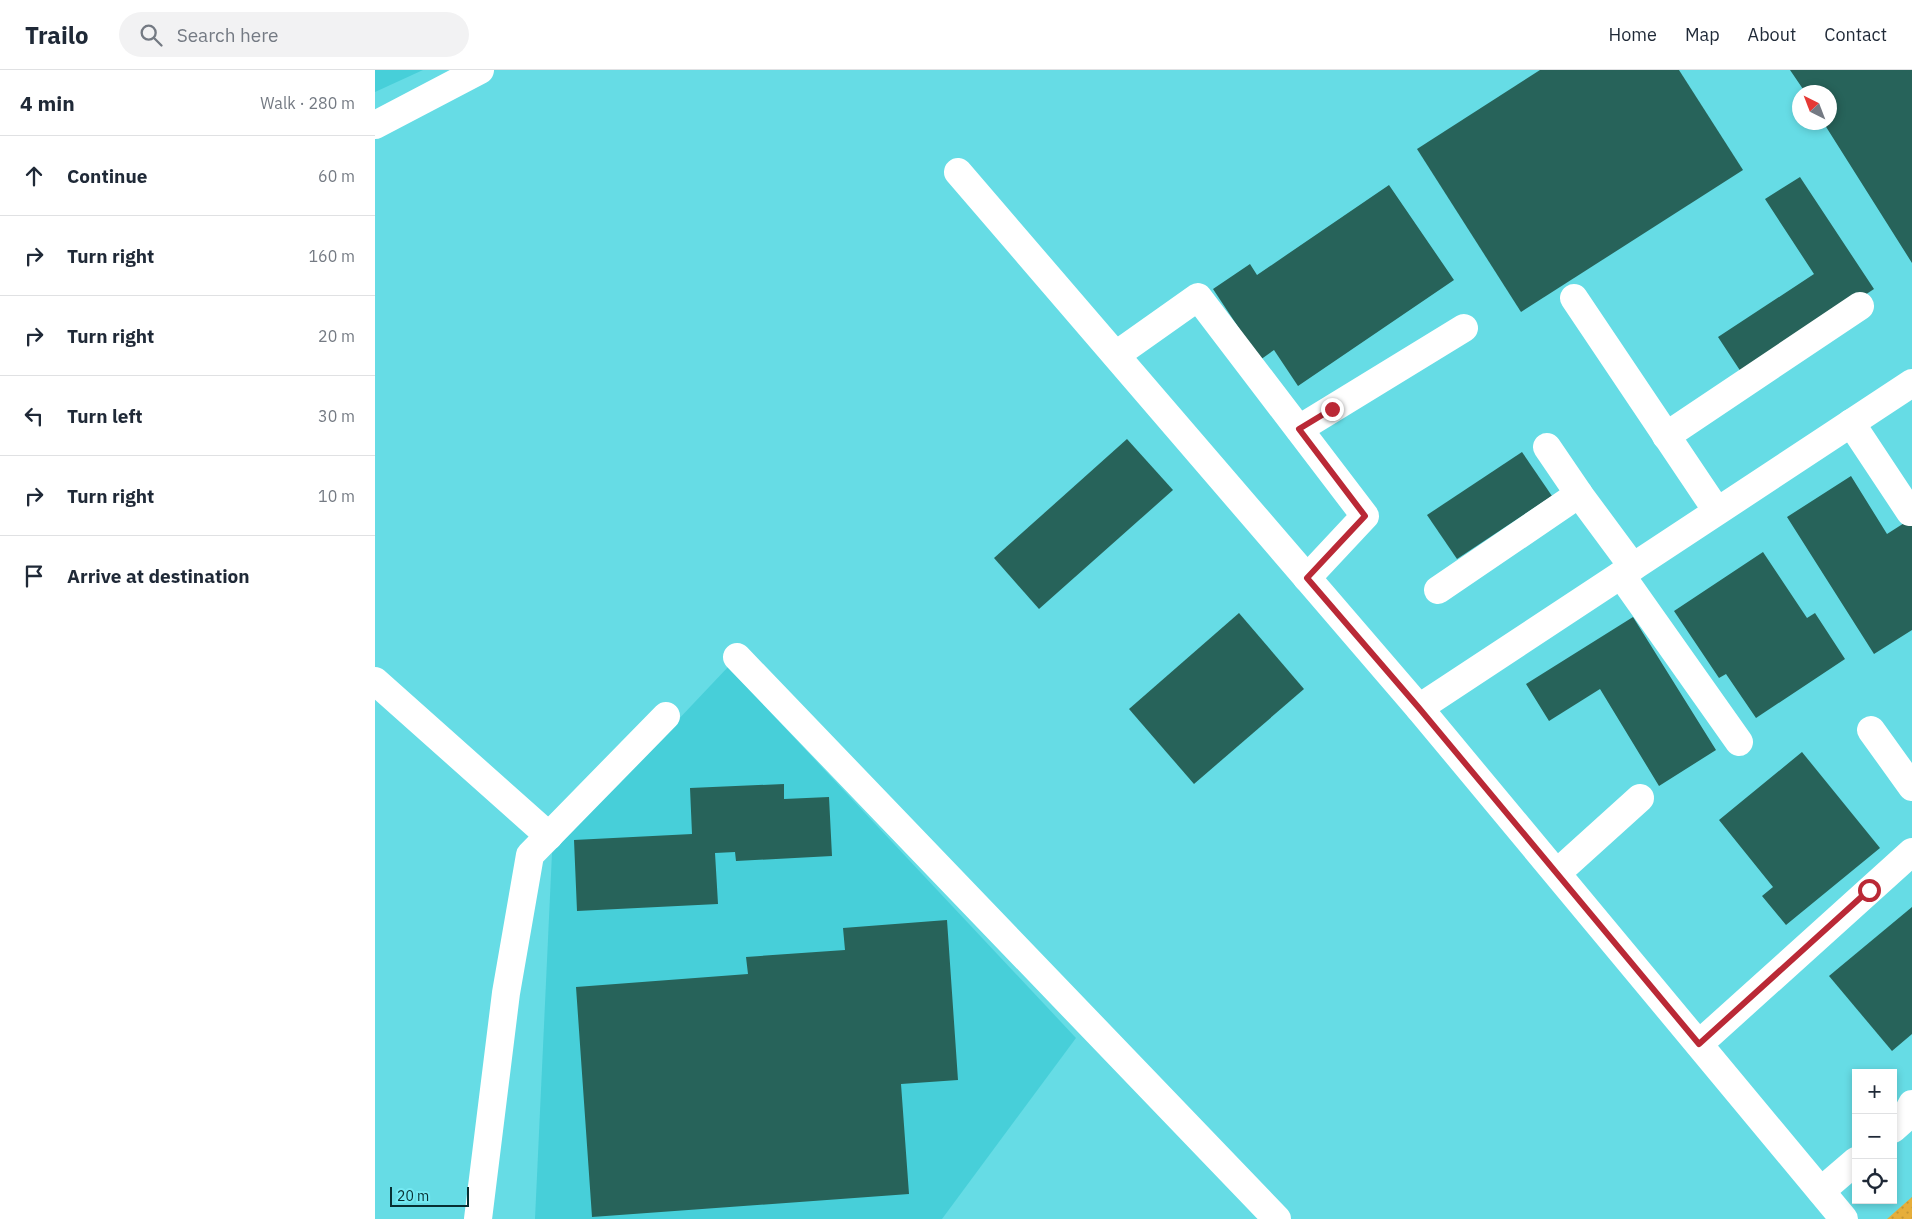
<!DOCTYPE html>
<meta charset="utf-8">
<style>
:root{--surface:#fff;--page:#f2f2f3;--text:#1f2937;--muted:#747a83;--line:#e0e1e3}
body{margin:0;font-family:"IBM Plex Sans",sans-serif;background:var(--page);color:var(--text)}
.controls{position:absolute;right:15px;bottom:15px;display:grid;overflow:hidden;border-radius:0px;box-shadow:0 2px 8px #0003}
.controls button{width:45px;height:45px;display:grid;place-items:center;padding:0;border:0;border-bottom:1px solid var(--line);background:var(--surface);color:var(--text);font:25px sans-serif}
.compass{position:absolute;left:1417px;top:15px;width:45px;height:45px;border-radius:50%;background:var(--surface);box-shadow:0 2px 8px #0003;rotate:318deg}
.scale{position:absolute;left:15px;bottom:12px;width:79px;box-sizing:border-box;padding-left:5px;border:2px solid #072f32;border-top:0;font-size:14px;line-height:18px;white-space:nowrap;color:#072f32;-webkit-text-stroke:4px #74e9f2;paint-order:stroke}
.stop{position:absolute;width:15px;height:15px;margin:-11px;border:4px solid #ba2936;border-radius:50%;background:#fff}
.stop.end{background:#ba2936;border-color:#fff;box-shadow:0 1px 5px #0008}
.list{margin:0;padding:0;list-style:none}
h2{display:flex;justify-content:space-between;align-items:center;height:65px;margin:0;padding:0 20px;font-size:21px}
h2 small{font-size:16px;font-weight:400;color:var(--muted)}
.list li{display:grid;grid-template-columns:32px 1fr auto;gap:15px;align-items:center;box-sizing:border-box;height:80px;padding:0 20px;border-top:1px solid var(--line)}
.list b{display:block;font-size:19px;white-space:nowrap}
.list em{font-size:16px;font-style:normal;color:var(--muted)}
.icon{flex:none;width:28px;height:28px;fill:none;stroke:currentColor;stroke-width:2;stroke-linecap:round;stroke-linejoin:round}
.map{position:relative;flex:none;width:1537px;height:1149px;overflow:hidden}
header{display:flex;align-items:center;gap:30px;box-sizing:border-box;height:70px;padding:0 25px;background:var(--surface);border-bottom:1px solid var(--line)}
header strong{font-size:24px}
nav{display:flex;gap:28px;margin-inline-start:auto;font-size:18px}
.search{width:350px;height:45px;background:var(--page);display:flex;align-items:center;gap:12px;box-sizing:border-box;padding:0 18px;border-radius:28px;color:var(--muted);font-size:19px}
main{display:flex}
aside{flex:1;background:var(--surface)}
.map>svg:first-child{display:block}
</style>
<header>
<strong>Trailo</strong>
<div class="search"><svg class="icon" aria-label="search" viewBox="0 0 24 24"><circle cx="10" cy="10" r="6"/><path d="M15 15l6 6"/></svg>Search here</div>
<nav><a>Home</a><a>Map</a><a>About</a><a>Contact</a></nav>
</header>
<main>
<aside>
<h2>4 min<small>Walk · 280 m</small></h2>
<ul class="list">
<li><svg class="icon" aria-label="ahead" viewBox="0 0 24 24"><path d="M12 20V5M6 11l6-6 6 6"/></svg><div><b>Continue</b></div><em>60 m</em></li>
<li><svg class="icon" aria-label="right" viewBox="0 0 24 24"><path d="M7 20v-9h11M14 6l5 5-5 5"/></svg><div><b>Turn right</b></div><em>160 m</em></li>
<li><svg class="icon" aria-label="right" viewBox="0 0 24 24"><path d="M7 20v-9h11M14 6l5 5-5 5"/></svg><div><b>Turn right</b></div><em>20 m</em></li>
<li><svg class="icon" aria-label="left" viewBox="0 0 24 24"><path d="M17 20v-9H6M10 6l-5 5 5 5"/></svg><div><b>Turn left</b></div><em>30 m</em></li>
<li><svg class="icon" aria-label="right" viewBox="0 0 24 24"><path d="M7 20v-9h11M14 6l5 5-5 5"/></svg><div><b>Turn right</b></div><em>10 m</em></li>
<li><svg class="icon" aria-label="arrive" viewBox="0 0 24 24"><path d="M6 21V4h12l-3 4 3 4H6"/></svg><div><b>Arrive at destination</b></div></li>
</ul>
</aside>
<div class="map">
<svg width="1537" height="1149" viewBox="0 0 1537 1149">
<defs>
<pattern id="grass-dots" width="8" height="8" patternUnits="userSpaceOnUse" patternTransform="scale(1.25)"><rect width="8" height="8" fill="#e6ae3a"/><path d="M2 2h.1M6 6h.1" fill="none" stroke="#c49634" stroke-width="1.8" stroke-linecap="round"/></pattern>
</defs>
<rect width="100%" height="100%" fill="#66dce5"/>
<g fill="#47cfd9">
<path d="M0 0H48L0 22Z"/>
<path d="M353 597 701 968 567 1149H160L177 783Z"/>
</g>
<path fill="url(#grass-dots)" d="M1537 1127V1149H1512Z"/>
<g fill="#27635a">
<path d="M1165 0H1304L1368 100 1146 242 1042 79Z"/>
<path d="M1415 0H1537V193L1448 52H1454V22H1430Z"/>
<path d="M1425 107 1499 219 1368 305 1343 267 1439 204 1390 129Z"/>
<path d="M1014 115 1079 210 923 316 899 280 885 290 838 219 875 194 882 205Z"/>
<path d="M752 369 798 420 664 539 619 488Z"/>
<path d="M1147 382 1177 426 1082 489 1052 445Z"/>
<path d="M1476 406 1512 464 1537 448V560L1499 584 1412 447Z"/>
<path d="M1388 482 1432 548 1440 543 1470 589 1381 648 1351 604 1344 608 1299 541Z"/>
<path d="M864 543 929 619 819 714 754 639Z"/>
<path d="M1258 547 1341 680 1284 716 1225 619 1174 651 1151 614Z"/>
<path d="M1427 682 1505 778 1411 855 1387 826 1398 817 1344 750Z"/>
<path d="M409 714V729L454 727 457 786 361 791 360 782 340 783 343 834 202 841 199 770 317 764 315 718Z"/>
<path d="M1537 837V964L1517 981 1454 906Z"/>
<path d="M572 850 583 1010 526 1014 534 1124 217 1147 201 917 373 904 371 887 470 880 468 858Z"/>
</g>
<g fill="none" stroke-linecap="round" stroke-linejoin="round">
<g stroke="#fff" stroke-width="28">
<path d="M0 55 105 0"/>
<path d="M583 102 1044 638 1469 1149"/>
<path d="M1199 228 1342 441"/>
<path d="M741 285 823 227 990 446 932 508"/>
<path d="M1476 353 1535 442"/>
<path d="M924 359 1089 258"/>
<path d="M1291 366 1485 236"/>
<path d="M1172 377 1204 424 1258 497"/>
<path d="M1246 505 1364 672"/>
<path d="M1063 520 1204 424"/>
<path d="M362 587 902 1149"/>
<path d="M0 611 174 766"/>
<path d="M1044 638 1537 313"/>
<path d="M1496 660 1537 717"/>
<path d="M1182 803 1265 728"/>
<path d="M1324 974 1537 782"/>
<path d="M1518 1059 1529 1049 1537 1034"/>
<path d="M1446 1121 1481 1091"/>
<path d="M103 1149 131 923 155 785 291 646"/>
</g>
</g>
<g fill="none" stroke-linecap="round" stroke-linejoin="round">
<path stroke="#ba2936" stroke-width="6" d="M957 339 924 359 990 446 932 508 1044 638 1324 974 1494 820"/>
</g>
</svg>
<div class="controls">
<button>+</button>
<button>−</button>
<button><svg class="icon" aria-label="locate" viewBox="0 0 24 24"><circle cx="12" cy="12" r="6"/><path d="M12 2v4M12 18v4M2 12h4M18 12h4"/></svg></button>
</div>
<svg class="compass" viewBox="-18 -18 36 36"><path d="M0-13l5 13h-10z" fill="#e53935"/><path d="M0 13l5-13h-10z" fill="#747a83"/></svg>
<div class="scale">20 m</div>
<div class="stop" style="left:1494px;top:820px"></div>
<div class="stop end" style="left:957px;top:339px"></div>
</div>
</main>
